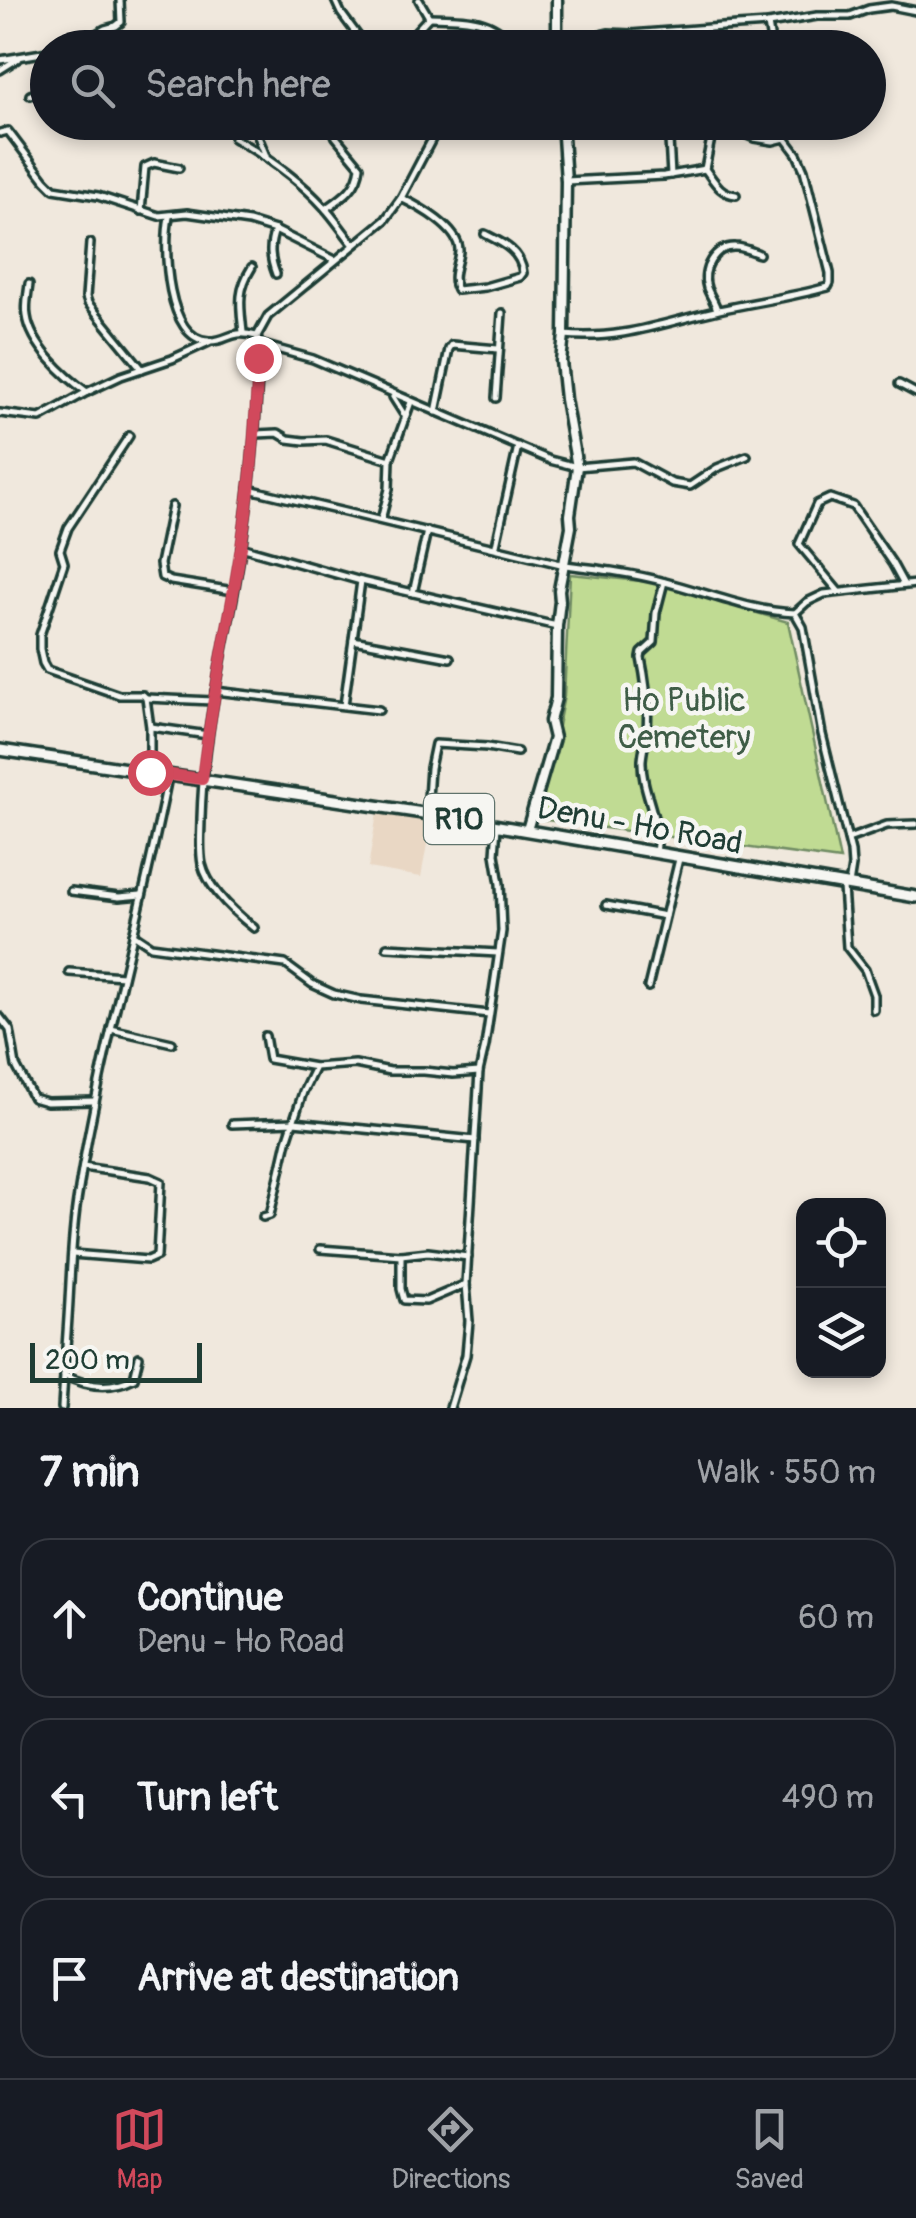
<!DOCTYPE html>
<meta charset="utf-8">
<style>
:root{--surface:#171b24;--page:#20242c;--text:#f1f3f6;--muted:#9ea1a6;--line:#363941;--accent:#d1495b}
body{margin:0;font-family:Pangolin,sans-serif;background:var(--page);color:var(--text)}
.controls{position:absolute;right:30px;bottom:30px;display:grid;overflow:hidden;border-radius:20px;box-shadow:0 5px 15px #0003}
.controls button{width:90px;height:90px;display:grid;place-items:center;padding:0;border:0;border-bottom:2px solid var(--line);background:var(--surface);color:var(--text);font:50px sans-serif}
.scale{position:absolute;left:30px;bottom:25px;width:172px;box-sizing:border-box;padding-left:10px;border:5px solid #1f3d34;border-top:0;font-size:28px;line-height:35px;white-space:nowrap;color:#1f3d34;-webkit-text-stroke:8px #f6f6f2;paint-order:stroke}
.stop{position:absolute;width:30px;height:30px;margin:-22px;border:8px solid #d1495b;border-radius:50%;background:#fff}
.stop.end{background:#d1495b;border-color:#fff;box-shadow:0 2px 10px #0008}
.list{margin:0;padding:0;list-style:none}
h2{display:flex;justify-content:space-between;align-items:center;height:130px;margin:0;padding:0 40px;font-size:42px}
h2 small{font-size:32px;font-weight:400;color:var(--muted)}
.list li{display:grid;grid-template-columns:65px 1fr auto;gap:30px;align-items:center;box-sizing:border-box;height:160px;margin:0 20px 20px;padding:0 20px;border:2px solid var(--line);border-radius:30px}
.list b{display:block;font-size:38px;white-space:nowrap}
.list p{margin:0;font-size:32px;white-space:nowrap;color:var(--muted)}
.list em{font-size:32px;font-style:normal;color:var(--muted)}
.icon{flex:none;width:55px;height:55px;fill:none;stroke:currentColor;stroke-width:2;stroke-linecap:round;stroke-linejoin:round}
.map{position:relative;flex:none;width:916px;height:1408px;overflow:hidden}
.search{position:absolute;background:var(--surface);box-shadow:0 5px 15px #0003;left:30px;right:30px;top:30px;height:110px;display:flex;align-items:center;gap:25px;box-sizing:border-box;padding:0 35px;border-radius:55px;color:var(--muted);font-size:38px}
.sheet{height:670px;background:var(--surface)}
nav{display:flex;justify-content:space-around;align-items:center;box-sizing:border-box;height:140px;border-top:2px solid var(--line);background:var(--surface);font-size:28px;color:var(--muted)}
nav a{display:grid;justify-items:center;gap:5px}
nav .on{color:var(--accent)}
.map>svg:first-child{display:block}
</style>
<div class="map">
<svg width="916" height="1408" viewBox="0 0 916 1408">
<rect width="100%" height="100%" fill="#f0e8dd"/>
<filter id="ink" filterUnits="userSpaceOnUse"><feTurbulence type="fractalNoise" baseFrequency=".01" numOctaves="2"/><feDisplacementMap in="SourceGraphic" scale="20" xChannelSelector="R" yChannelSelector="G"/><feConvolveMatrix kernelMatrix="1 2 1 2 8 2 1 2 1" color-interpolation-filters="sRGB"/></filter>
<g filter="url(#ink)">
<path fill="#e9d7c4" d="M377 813 431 822 421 877 368 868Z"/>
<path fill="#c0db93" stroke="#708c64" stroke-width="2.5" d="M570 574 651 582 788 622 840 860 539 819 564 696Z"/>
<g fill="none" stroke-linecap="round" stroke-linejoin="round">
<g stroke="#1f3d34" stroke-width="12">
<g id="street">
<path d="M335 0 341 13 358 36"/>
<path d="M429 17C461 18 491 16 512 43"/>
<path d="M768 24 772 48"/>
<path d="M71 48 105 29 116 26 121 22 120 0"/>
<path d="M343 48 358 36 368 48"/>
<path d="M410 48 416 31 429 17 419 0"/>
<path d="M508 48 512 44 557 45 608 33 631 34 722 27 768 24 817 16H850L869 9 891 6 916 11"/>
<path d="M0 60 48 52"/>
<path d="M0 70 19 58"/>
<path d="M30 95 48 89"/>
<path d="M252 122 266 156"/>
<path d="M0 133 8 131 45 180 54 189 98 196 159 216 187 213 249 222 275 230 335 260"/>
<path d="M234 138C267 157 298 178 324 207 335 219 344 233 354 245"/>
<path d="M671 175 669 140 678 132"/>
<path d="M566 181 664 176 705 169"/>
<path d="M736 195C720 194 714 181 705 169L712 133 720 129 731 128 754 138 773 141 785 138 780 122"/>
<path d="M401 198C418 206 460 229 459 251 458 265 450 276 457 290L485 287 520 277 523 273C521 251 503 243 485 234"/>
<path d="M326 209C343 197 358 188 360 166L336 137 330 122"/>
<path d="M141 211 145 167 154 163 179 168"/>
<path d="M169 217C163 246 166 342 210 341 230 341 229 329 256 336"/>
<path d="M275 230C269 246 270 258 276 274"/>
<path d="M90 243 86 297 88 303 142 369"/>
<path d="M29 284C28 294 25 306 27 316 31 345 64 376 87 392"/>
<path d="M717 310C715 302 710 296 707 288 701 270 714 246 735 247 743 247 751 251 759 254"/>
<path d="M243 332C240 305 237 291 252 267"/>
<path d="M564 335C619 341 666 322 719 310 755 302 792 297 828 287L830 283V273L804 170 797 154 785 138"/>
<path d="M259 344 313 359 550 460 577 467 633 462 672 483 690 486 717 468 747 456"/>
<path d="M899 384 916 393"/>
<path d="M393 397 405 416"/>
<path d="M496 398 502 313"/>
<path d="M436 412 449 349 452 345 498 349"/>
<path d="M0 413 40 418 87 392 121 376 172 359 209 342"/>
<path d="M256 434 278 433 288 439 304 441 326 440 390 460 389 489 381 520"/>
<path d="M129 436 68 528 60 550 64 563 40 635V649L43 663 47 670 119 695H143L146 698 150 727V773"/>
<path d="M390 460 411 402"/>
<path d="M249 489 565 565C598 569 632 573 665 582 708 593 750 611 795 613L807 602 824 594 916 584"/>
<path d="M172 506 160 564 162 577 171 581 234 591"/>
<path d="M496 545 518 446"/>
<path d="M241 547 361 581 557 626"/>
<path d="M839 592 799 544 817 504 830 498 853 506 892 563 904 585"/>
<path d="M413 593 427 531"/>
<path d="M795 613 803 627 822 734 851 852 852 866 849 885"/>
<path d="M353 640 450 658"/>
<path d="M215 691 379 710"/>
<path d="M146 698 213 701"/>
<path d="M344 705 361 581"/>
<path d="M151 727 208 735"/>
<path d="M427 814 430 768 435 744 487 747 517 752"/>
<path d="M848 839 887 825 916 824"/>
<path d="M656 852C662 820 641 792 642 760 643 749 646 739 647 729 649 704 646 682 641 658L642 653 654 642 656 613 664 582"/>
<path d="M843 887 847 947 865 970 874 995V1010"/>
<path d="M71 891 119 897 141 895"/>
<path d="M606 905 665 916"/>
<path d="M254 928C235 913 208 889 202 864 199 849 201 833 201 818 203 742 220 668 234 593 249 510 257 427 259 344L257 336 268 316 385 220 401 198 441 122"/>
<path d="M133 934 151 946 285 964 312 984 334 994 361 1000 489 1014"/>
<path d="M387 947 498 953"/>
<path d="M69 972 123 976"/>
<path d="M648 987 679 859"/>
<path d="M0 1017 10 1030 16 1066 33 1098 47 1102 94 1101"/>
<path d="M111 1029 172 1043"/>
<path d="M265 1036 269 1059 315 1067"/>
<path d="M232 1124 294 1122 475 1140"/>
<path d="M263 1217 270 1215 287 1141 303 1092 315 1067 355 1064 390 1071H424L453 1074 479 1072"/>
<path d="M320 1249 401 1255 428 1252 468 1257"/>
<path d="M72 1254 148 1260 157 1256 161 1182 150 1177 83 1167"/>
<path d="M401 1255V1289L404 1300 426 1301 466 1284"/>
<path d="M64 1375C87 1387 110 1390 134 1378L139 1357"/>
<path d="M62 1408C64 1372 67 1337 69 1301 71 1265 72 1230 78 1195 100 1054 141 917 168 777"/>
<path d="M450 1408 466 1355 469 1321 466 1284 479 1072 485 1046 502 931 500 884 495 854 497 826"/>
</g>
</g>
<g stroke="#1f3d34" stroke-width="15">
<g id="secondary">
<path d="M557 48V0"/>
<path d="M527 830 554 738 550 721 556 698 557 626 560 601 559 590 571 527 570 515 577 467 565 399 561 361 564 335 566 181 562 122"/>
</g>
</g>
<g stroke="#1f3d34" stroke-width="16">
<path id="primary" d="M0 750 423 813 916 897"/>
</g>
<use href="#street" stroke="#f6f6f2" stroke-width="5"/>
<use href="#secondary" stroke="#f6f6f2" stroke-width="8"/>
<use href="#primary" stroke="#f6f6f2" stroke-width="9"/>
</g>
</g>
<g fill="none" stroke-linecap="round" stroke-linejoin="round" filter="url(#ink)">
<path stroke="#d1495b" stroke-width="12" d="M150 772 202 779C212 694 232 612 244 527 253 471 256 414 258 358"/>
</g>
<g text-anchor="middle" stroke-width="9" stroke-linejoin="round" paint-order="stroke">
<rect fill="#f6f6f2" stroke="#60746d" stroke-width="2.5" x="424" y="794" width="70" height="50" rx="8"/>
<g font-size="30" font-weight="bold" fill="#1f3d34">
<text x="459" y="829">R10</text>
</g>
<g font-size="32" fill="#3f5d47" stroke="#f6f6f2">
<text x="684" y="711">Ho Public<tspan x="684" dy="37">Cemetery</tspan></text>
</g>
<g font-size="32" fill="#1f3d34" stroke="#f6f6f2">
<text transform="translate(640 825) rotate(10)" y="11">Denu - Ho Road</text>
</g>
</g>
</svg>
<div class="controls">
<button><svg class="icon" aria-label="locate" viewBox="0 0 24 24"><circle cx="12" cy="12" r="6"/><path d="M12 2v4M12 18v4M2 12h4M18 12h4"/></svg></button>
<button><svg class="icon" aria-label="layers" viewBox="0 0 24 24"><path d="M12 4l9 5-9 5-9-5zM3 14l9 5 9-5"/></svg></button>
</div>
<div class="scale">200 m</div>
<div class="stop" style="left:150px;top:772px"></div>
<div class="stop end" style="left:258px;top:358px"></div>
<div class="search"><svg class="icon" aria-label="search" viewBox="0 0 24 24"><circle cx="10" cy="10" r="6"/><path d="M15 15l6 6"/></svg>Search here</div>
</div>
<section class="sheet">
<h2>7 min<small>Walk · 550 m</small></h2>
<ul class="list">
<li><svg class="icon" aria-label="ahead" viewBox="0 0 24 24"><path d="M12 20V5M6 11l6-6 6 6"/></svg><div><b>Continue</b><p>Denu - Ho Road</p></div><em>60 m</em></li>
<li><svg class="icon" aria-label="left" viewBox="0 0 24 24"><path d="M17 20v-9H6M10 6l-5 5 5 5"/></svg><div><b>Turn left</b></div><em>490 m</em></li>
<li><svg class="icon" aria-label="arrive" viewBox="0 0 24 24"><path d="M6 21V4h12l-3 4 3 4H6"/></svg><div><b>Arrive at destination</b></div></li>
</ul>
</section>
<nav>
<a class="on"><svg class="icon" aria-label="map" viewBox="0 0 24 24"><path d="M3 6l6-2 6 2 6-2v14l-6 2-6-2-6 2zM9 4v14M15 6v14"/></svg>Map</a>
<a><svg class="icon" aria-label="directions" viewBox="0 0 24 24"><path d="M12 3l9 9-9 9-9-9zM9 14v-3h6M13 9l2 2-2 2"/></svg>Directions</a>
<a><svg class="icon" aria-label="saved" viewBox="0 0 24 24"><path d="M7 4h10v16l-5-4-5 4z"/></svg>Saved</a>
</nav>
